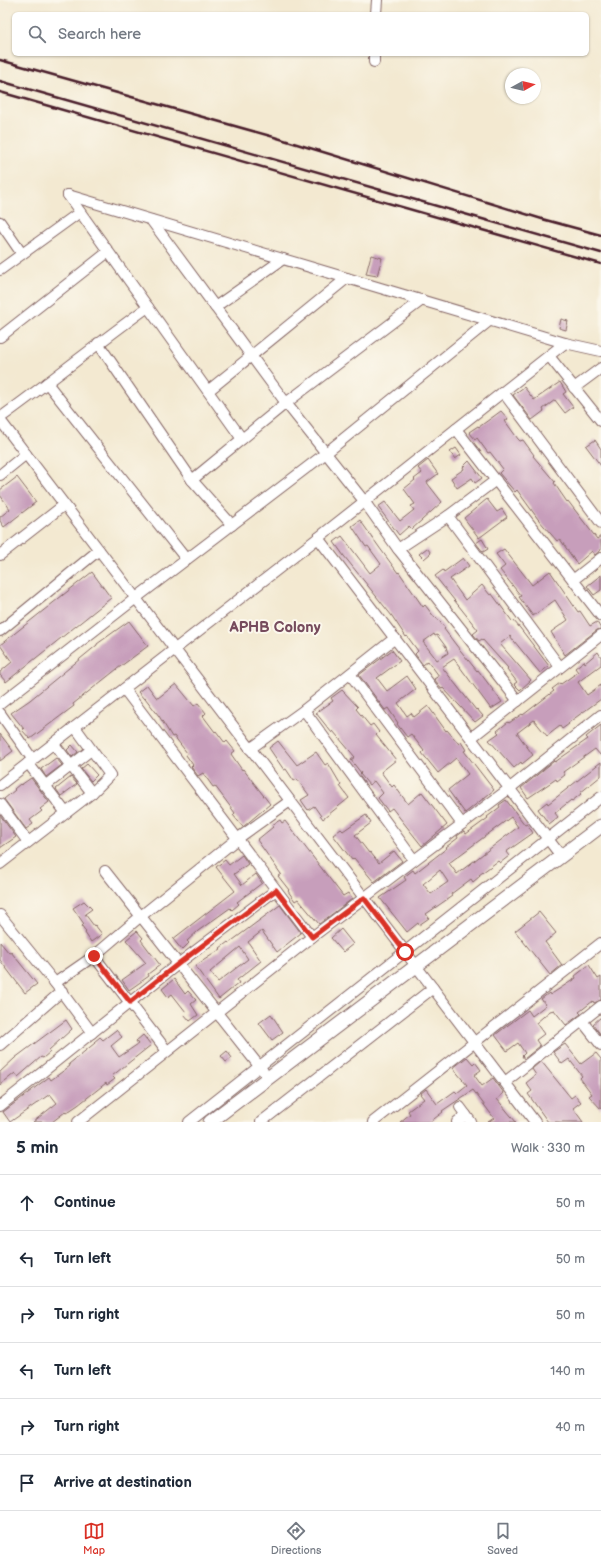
<!DOCTYPE html>
<meta charset="utf-8">
<style>
:root{--surface:#fff;--page:#f2f2f3;--text:#1f2937;--muted:#747a83;--line:#e0e1e3;--accent:#d93025}
body{margin:0;font-family:"Balsamiq Sans",sans-serif;background:var(--page);color:var(--text)}
.compass{position:absolute;left:505px;top:68px;width:36px;height:36px;border-radius:50%;background:var(--surface);box-shadow:0 1px 3px #0004;rotate:82deg}
.stop{position:absolute;width:12px;height:12px;margin:-9px;border:3px solid #d93025;border-radius:50%;background:#fff}
.stop.end{background:#d93025;border-color:#fff;box-shadow:0 1px 4px #0008}
.list{margin:0;padding:0;list-style:none}
h2{display:flex;justify-content:space-between;align-items:center;height:52px;margin:0;padding:0 16px;font-size:17px}
h2 small{font-size:13px;font-weight:400;color:var(--muted)}
.list li{display:grid;grid-template-columns:26px 1fr auto;gap:12px;align-items:center;box-sizing:border-box;height:56px;padding:0 16px;border-top:1px solid var(--line)}
.list b{display:block;font-size:15px;white-space:nowrap}
.list em{font-size:13px;font-style:normal;color:var(--muted)}
.icon{flex:none;width:22px;height:22px;fill:none;stroke:currentColor;stroke-width:2;stroke-linecap:round;stroke-linejoin:round}
.map{position:relative;flex:none;width:601px;height:1122px;overflow:hidden}
.search{position:absolute;background:var(--surface);box-shadow:0 1px 3px #0004;left:12px;right:12px;top:12px;height:44px;display:flex;align-items:center;gap:10px;box-sizing:border-box;padding:0 14px;border-radius:6px;color:var(--muted);font-size:15px}
.sheet{height:388px;background:var(--surface)}
nav{display:flex;justify-content:space-around;align-items:center;box-sizing:border-box;height:56px;border-top:1px solid var(--line);background:var(--surface);font-size:11px;color:var(--muted)}
nav a{display:grid;justify-items:center;gap:2px}
nav .on{color:var(--accent)}
.map>svg:first-child{display:block}
</style>
<div class="map">
<svg width="601" height="1122" viewBox="0 0 601 1122">
<rect width="100%" height="100%" fill="#fbf7ec"/>
<filter id="ink" filterUnits="userSpaceOnUse"><feTurbulence type="fractalNoise" baseFrequency=".025" numOctaves="2"/><feDisplacementMap in="SourceGraphic" scale="8" xChannelSelector="R" yChannelSelector="G"/><feConvolveMatrix kernelMatrix="1 2 1 2 8 2 1 2 1" color-interpolation-filters="sRGB"/></filter>
<filter id="wash" filterUnits="userSpaceOnUse"><feTurbulence type="fractalNoise" baseFrequency=".012" numOctaves="4" result="noise"/><feDisplacementMap in="SourceGraphic" scale="16" xChannelSelector="R" yChannelSelector="G"/><feGaussianBlur stdDeviation="0.9" result="paint"/><feColorMatrix in="noise" values="0 0 0 0 0 0 0 0 0 0 0 0 0 0 0 0 0 1.4 0 .05"/><feComposite in="paint" operator="in"/></filter>
<g filter="url(#wash)">
<rect width="100%" height="100%" fill="#f3e9d1"/>
<g id="blocks">
<g fill="#c79ebb" fill-rule="evenodd">
<path d="M371 255 382 258 377 276 366 274Z"/>
<path d="M561 319 568 321 566 330 559 328Z"/>
<path d="M560 382 566 392 563 394 573 407 565 413 555 400 543 409 544 411 532 420 513 395 524 387 534 400Z"/>
<path d="M501 411 508 419 505 421 518 439 520 441 523 440 534 455 533 456 555 482 554 483 567 502 568 501 597 539 601 536V550L595 555 592 551 577 564 560 539 557 541 538 519 517 490 515 492 499 473 503 469 490 452 488 453 477 438 475 439 469 432 478 426 479 427Z"/>
<path d="M595 440 601 449V466L586 446Z"/>
<path d="M456 448 461 455 455 459 450 452Z"/>
<path d="M428 460 438 474 427 482 428 484 442 502 412 529 409 526 399 535 378 507 385 502 400 521 414 510 411 506 415 504 404 489 415 480 414 479 422 473 418 468Z"/>
<path d="M469 461 482 478 475 483 472 478 457 488 451 478 464 469 463 467Z"/>
<path d="M17 477 36 502 4 527 0 521V517L10 509 0 495V490Z"/>
<path d="M487 499 497 512 502 509 507 517 479 538 464 518Z"/>
<path d="M360 520 379 547 398 573 399 572 423 607 425 605 435 618 436 617 445 628 444 629 456 645 477 671 478 670 502 702 491 709 454 659 442 667 476 710 477 709 483 716 475 722 443 688 442 689 434 679 439 676 428 661 423 665 415 654 418 651 407 636 406 637 392 616 344 556 334 542 342 536 370 573 381 564 368 546 366 547 352 526ZM434 634 435 636 437 635 446 647 448 653 437 660 423 642Z"/>
<path d="M482 539 488 549 483 552 476 543Z"/>
<path d="M427 548 431 553 424 559 419 554Z"/>
<path d="M504 549 532 585 550 571 578 612 580 611 590 626 597 622 601 629 597 630 565 655 551 632 568 620 555 600 533 616 519 597 521 596 500 570 505 566 496 554Z"/>
<path d="M463 558 469 566 450 579 465 600 482 585 490 595 492 594 512 621 513 620 520 628 549 666 540 673 510 636 500 644 531 680 520 690 514 684 517 682 507 669 508 668 482 639 479 641 473 634 478 630 435 576 443 570 444 572Z"/>
<path d="M92 572 111 598 6 682 0 675V672L12 662 0 645Z"/>
<path d="M601 575V590L594 595 587 586Z"/>
<path d="M129 621 148 646 117 669 73 704 74 706 30 739 22 730 24 729 11 713 30 700 97 645V644Z"/>
<path d="M392 650 400 661 377 678 387 691 407 676 416 689 398 703 407 716 411 713 414 717 428 706 446 731 447 730 459 744 461 742 466 750 464 751 494 790 465 813 448 790 468 774 456 758 438 773 422 753 424 751 411 734 407 737 397 724 398 723 388 708 385 710 359 675Z"/>
<path d="M598 652 601 657V665L578 682 587 695 601 685V699L568 723 569 724 562 729 560 726 547 736 534 720 517 733 533 755 522 764 521 762 514 768 489 740 499 733 497 731 508 722 509 723 522 714 523 715 554 691 552 689 560 683 561 684 578 672 575 668 584 661 585 663Z"/>
<path d="M176 684 194 706 198 703 206 713 203 716 215 732 216 731 225 743 227 741 235 751 231 754 242 770 243 769 250 778 270 804 243 827 233 815 235 813 215 786 213 787 203 773 198 776 191 767 193 765 186 755 187 753 174 736 172 737 159 716 145 698 144 699 138 692 147 685 156 697 158 698Z"/>
<path d="M342 690 358 707 356 709 370 726 373 724 379 732 376 735 396 760 381 772 392 787 394 785 408 804 422 792 447 825 422 846 392 808 388 811 378 798 383 793 374 781 369 785 360 774 361 773 351 760 355 757 333 731 332 733 316 713 333 701 331 698Z"/>
<path d="M601 725V756L595 749 563 772 565 775 557 781 556 779 528 798 521 788 554 761 555 762 588 739 586 737Z"/>
<path d="M0 734 13 751 0 761Z"/>
<path d="M278 741 297 765 316 752 325 765 328 763 341 785 340 786 349 798 323 819 314 806 308 810 301 800 309 795 297 779 294 781 286 769 284 770 269 748Z"/>
<path d="M72 745 78 752 72 757 67 750Z"/>
<path d="M56 758 62 765 46 777 41 769Z"/>
<path d="M601 762V776L580 793 581 794 572 801 571 800 555 813 558 817 549 824 538 809 547 802 548 804Z"/>
<path d="M87 764 97 775 91 781 81 769Z"/>
<path d="M71 777 77 784 61 796 56 789Z"/>
<path d="M31 778 49 802 40 809 42 811 30 820 33 824 26 829 4 799 15 790 14 789 20 784 21 785Z"/>
<path d="M506 800 525 825 527 824 533 833 506 852 509 856 500 863 498 861 479 875 480 876 473 882 471 879 451 894 452 896 426 914 429 918 419 925 418 923 407 932 380 898 406 880 404 877 413 870 415 873 447 848 446 847 458 838 457 836 464 831 466 834 488 818 487 817 500 807 499 805ZM511 817 518 827 457 874 449 863ZM440 870 448 882 431 894 423 884Z"/>
<path d="M0 815 16 837 0 848Z"/>
<path d="M366 815 371 823 355 835 369 853 370 852 379 863 394 851 402 861 374 882 354 858 352 860 333 835 341 829 343 831Z"/>
<path d="M280 820 282 823 285 821 343 896 348 893 352 899 319 924 298 899 295 901 288 891 289 890 278 876 281 874 257 840 273 827 272 825Z"/>
<path d="M242 855 248 864 234 874 242 885 256 874 262 883 237 902 239 904 232 910 230 908 198 931 187 941 189 943 182 950 173 939 235 891 216 867 225 860 229 865Z"/>
<path d="M84 901 92 909 85 914 94 926 95 925 102 934 91 942 85 933 86 932 82 926 84 924 73 908Z"/>
<path d="M280 905 301 933 277 952 262 931 248 942 261 961 237 980 239 983 219 999 195 966 221 949 220 948 228 942 229 943ZM240 947 248 959 218 982 210 972Z"/>
<path d="M539 912 556 933 545 942 562 965 550 975 515 931Z"/>
<path d="M341 929 353 944 343 952 331 938Z"/>
<path d="M137 931 143 938 141 940 160 965 148 974 149 976 129 990 122 980 146 963 126 940Z"/>
<path d="M0 942 9 953 11 952 37 984 25 993 0 960Z"/>
<path d="M589 965 598 979 601 977V1000L594 1003 593 1001 579 1012 581 1014 566 1025 554 1010 550 1011 536 1023 544 1034 536 1040 540 1046 524 1059 522 1056 525 1053 518 1043 507 1051 495 1035 528 1010 532 1016 546 1005 541 999 549 993 550 995 576 978 575 976Z"/>
<path d="M174 979 185 994 188 991 196 1000 191 1004 198 1015 190 1021 184 1014 186 1012 172 994 168 997 162 989Z"/>
<path d="M271 1014 283 1032 272 1040 259 1023Z"/>
<path d="M601 1017V1035L593 1024Z"/>
<path d="M66 1020 72 1029 49 1050 50 1052 43 1058 41 1057 18 1077 15 1073 0 1085V1072L15 1058Z"/>
<path d="M116 1030 122 1037 111 1046 119 1057 138 1044 136 1041 143 1035 151 1045 112 1076 115 1079 107 1085 106 1083 78 1105 66 1113 65 1112 52 1122H33L57 1103 50 1094 10 1122 3 1112 49 1077 51 1080 70 1066 69 1064 95 1043 94 1042 100 1037 103 1040Z"/>
<path d="M565 1044 581 1064 596 1053 601 1059V1109L589 1096 592 1094 580 1078 582 1076 569 1059 562 1064 553 1052Z"/>
<path d="M227 1051 232 1058 226 1062 221 1056Z"/>
<path d="M467 1057 473 1064 475 1062 481 1070 474 1075 482 1086 493 1078 504 1093 497 1099 516 1122H488L494 1118 473 1090 442 1111 443 1112 430 1122H400L410 1114 408 1111 424 1099 420 1094 426 1089 437 1104 455 1091 457 1093 467 1085 453 1068Z"/>
<path d="M541 1061 571 1098 575 1095 581 1102 573 1108 583 1122H548L528 1094 532 1091 526 1083 536 1075 532 1069Z"/>
</g>
</g>
</g>
<g filter="url(#ink)">
<use href="#blocks" fill-opacity="0" stroke="#856665" stroke-width="1"/>
<g fill="none" stroke-linecap="round" stroke-linejoin="round">
<g stroke="#856665" stroke-width="12">
<g id="street">
<path d="M376 14 377 0"/>
<path d="M374 62V54"/>
<path d="M68 195 565 343 601 351"/>
<path d="M68 195 242 439"/>
<path d="M151 220 286 403 364 501 398 549 518 701"/>
<path d="M0 222 22 254"/>
<path d="M0 270 80 212"/>
<path d="M215 307 283 259"/>
<path d="M0 337 108 252"/>
<path d="M98 343 192 480 232 525"/>
<path d="M549 356 601 421"/>
<path d="M47 383 186 559"/>
<path d="M574 388 601 368"/>
<path d="M208 391 347 278"/>
<path d="M503 392 601 523"/>
<path d="M0 418C50 382 98 343 148 307"/>
<path d="M0 420 535 1122"/>
<path d="M456 429 601 616"/>
<path d="M0 475 26 454"/>
<path d="M192 480 286 403 422 300"/>
<path d="M448 516 560 667"/>
<path d="M318 538 561 856"/>
<path d="M398 549 448 516 496 480"/>
<path d="M0 555 64 505"/>
<path d="M573 580 601 558"/>
<path d="M0 631 99 550"/>
<path d="M350 674 462 824"/>
<path d="M124 689 312 937"/>
<path d="M0 704 136 598 326 453 489 321"/>
<path d="M304 710 414 860"/>
<path d="M0 713 33 760"/>
<path d="M471 738 601 635"/>
<path d="M54 744 92 793"/>
<path d="M250 749 304 710 395 638"/>
<path d="M28 763 66 813"/>
<path d="M0 785 318 538 565 343"/>
<path d="M45 786 91 750"/>
<path d="M0 804 28 842"/>
<path d="M0 864 92 793 110 775 75 727"/>
<path d="M105 871 263 1071"/>
<path d="M0 915 55 983 92 1033"/>
<path d="M94 956 167 1051"/>
<path d="M55 983 94 956 141 916 237 839 290 801"/>
<path d="M582 1021 601 1045"/>
<path d="M0 1045 62 991"/>
<path d="M505 1082 601 1006"/>
<path d="M0 1106 178 964 276 890"/>
<path d="M460 1107 471 1122"/>
<path d="M78 1122 312 937 510 788 601 715"/>
<path d="M189 1122 601 797"/>
<path d="M261 1122 433 988"/>
<path d="M373 1122 601 943"/>
<path d="M457 1122 466 1115"/>
</g>
</g>
<g stroke="#856665" stroke-width="15">
<path id="secondary" d="M210 1122 601 826"/>
</g>
<use href="#street" stroke="#fff" stroke-width="10"/>
<use href="#secondary" stroke="#fff" stroke-width="13"/>
<g stroke="#4a1f2b" stroke-width="2.5">
<path d="M0 60 274 137 542 219 601 235"/>
<path d="M0 81 601 253"/>
<path d="M0 92 601 264"/>
</g>
</g>
</g>
<g fill="none" stroke-linecap="round" stroke-linejoin="round" filter="url(#ink)">
<path stroke="#d93025" stroke-width="5" d="M94 956 130 1002 178 964 276 890 312 937 364 898 405 952"/>
</g>
<g text-anchor="middle" stroke-width="4" stroke-linejoin="round" paint-order="stroke">
<g font-size="15" font-weight="bold" fill="#764b5d" stroke="#fbf7ec">
<text x="275" y="632">APHB Colony</text>
</g>
</g>
</svg>
<svg class="compass" viewBox="-18 -18 36 36"><path d="M0-13l5 13h-10z" fill="#e53935"/><path d="M0 13l5-13h-10z" fill="#747a83"/></svg>
<div class="stop" style="left:405px;top:952px"></div>
<div class="stop end" style="left:94px;top:956px"></div>
<div class="search"><svg class="icon" aria-label="search" viewBox="0 0 24 24"><circle cx="10" cy="10" r="6"/><path d="M15 15l6 6"/></svg>Search here</div>
</div>
<section class="sheet">
<h2>5 min<small>Walk · 330 m</small></h2>
<ul class="list">
<li><svg class="icon" aria-label="ahead" viewBox="0 0 24 24"><path d="M12 20V5M6 11l6-6 6 6"/></svg><div><b>Continue</b></div><em>50 m</em></li>
<li><svg class="icon" aria-label="left" viewBox="0 0 24 24"><path d="M17 20v-9H6M10 6l-5 5 5 5"/></svg><div><b>Turn left</b></div><em>50 m</em></li>
<li><svg class="icon" aria-label="right" viewBox="0 0 24 24"><path d="M7 20v-9h11M14 6l5 5-5 5"/></svg><div><b>Turn right</b></div><em>50 m</em></li>
<li><svg class="icon" aria-label="left" viewBox="0 0 24 24"><path d="M17 20v-9H6M10 6l-5 5 5 5"/></svg><div><b>Turn left</b></div><em>140 m</em></li>
<li><svg class="icon" aria-label="right" viewBox="0 0 24 24"><path d="M7 20v-9h11M14 6l5 5-5 5"/></svg><div><b>Turn right</b></div><em>40 m</em></li>
<li><svg class="icon" aria-label="arrive" viewBox="0 0 24 24"><path d="M6 21V4h12l-3 4 3 4H6"/></svg><div><b>Arrive at destination</b></div></li>
</ul>
</section>
<nav>
<a class="on"><svg class="icon" aria-label="map" viewBox="0 0 24 24"><path d="M3 6l6-2 6 2 6-2v14l-6 2-6-2-6 2zM9 4v14M15 6v14"/></svg>Map</a>
<a><svg class="icon" aria-label="directions" viewBox="0 0 24 24"><path d="M12 3l9 9-9 9-9-9zM9 14v-3h6M13 9l2 2-2 2"/></svg>Directions</a>
<a><svg class="icon" aria-label="saved" viewBox="0 0 24 24"><path d="M7 4h10v16l-5-4-5 4z"/></svg>Saved</a>
</nav>
